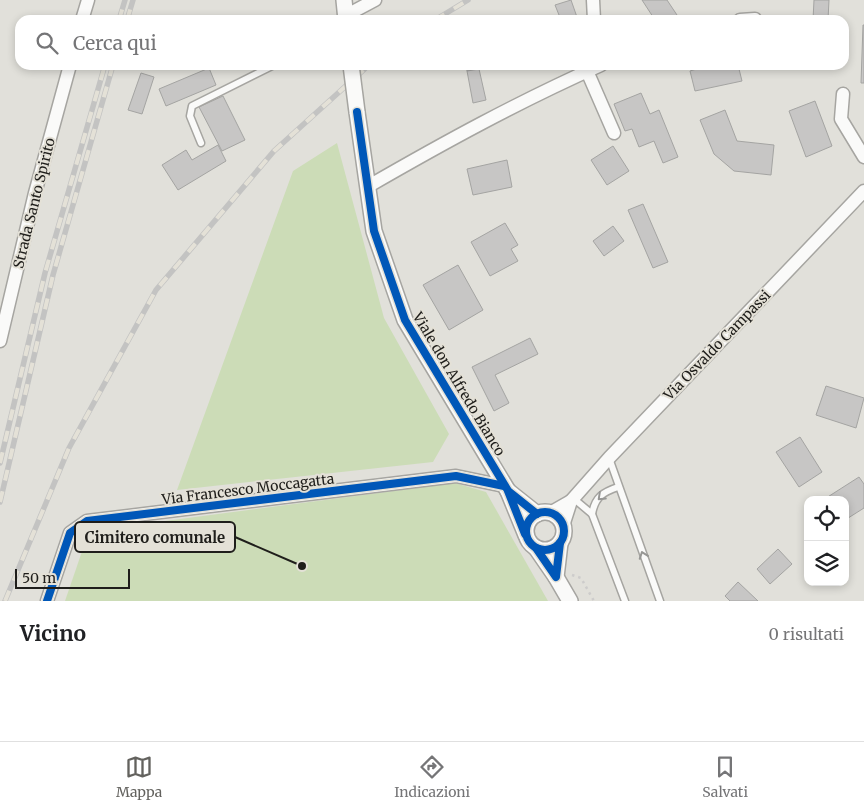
<!DOCTYPE html>
<html lang="it">
<style>
:root{--surface:#fff;--page:#f6f6f6;--text:#202124;--muted:#757577;--line:#e0e0e0;--accent:#63625e}
body{margin:0;font-family:Merriweather,serif;background:var(--page);color:var(--text)}
.controls{position:absolute;right:15px;bottom:15px;display:grid;overflow:hidden;border-radius:10px;box-shadow:0 2px 8px #0003}
.controls button{width:45px;height:45px;display:grid;place-items:center;padding:0;border:0;border-bottom:1px solid var(--line);background:var(--surface);color:var(--text);font:25px sans-serif}
.scale{position:absolute;left:15px;bottom:12px;width:115px;box-sizing:border-box;padding-left:5px;border:2px solid #1f1e1b;border-top:0;font-size:14px;line-height:18px;white-space:nowrap;color:#1f1e1b;-webkit-text-stroke:4px #e4e1d7;paint-order:stroke}
.list{margin:0;padding:0;list-style:none}
h2{display:flex;justify-content:space-between;align-items:center;height:65px;margin:0;padding:0 20px;font-size:21px}
h2 small{font-size:16px;font-weight:400;color:var(--muted)}
.icon{flex:none;width:28px;height:28px;fill:none;stroke:currentColor;stroke-width:2;stroke-linecap:round;stroke-linejoin:round}
.map{position:relative;flex:none;width:864px;height:601px;overflow:hidden}
.search{position:absolute;background:var(--surface);box-shadow:0 2px 8px #0003;left:15px;right:15px;top:15px;height:55px;display:flex;align-items:center;gap:12px;box-sizing:border-box;padding:0 18px;border-radius:15px;color:var(--muted);font-size:19px}
.sheet{height:140px;background:var(--surface)}
nav{display:flex;justify-content:space-around;align-items:center;box-sizing:border-box;height:70px;border-top:1px solid var(--line);background:var(--surface);font-size:14px;color:var(--muted)}
nav a{display:grid;justify-items:center;gap:2px}
nav .on{color:var(--accent)}
.map>svg:first-child{display:block}
</style>
<div class="map">
<svg width="864" height="601" viewBox="0 0 864 601">
<rect width="100%" height="100%" fill="#e1e0da"/>
<g fill="#ccdcb7">
<path d="M337 143 384 318 449 434 433 462 177 490 293 171Z"/>
<path d="M455 483 486 492 548 601H65L89 531Z"/>
</g>
<g fill="#c7c6c5" stroke="#a4a4a2">
<path d="M571 0 578 20H561L555 5Z"/>
<path d="M642 0H667L679 18 675 20H655Z"/>
<path d="M814 0H829L828 20H813Z"/>
<path d="M863 25H864V83H861Z"/>
<path d="M466 65H489L490 67 467 71Z"/>
<path d="M703 65H738L742 81 695 91 690 71 703 67Z"/>
<path d="M209 68 216 85 166 106 159 89Z"/>
<path d="M479 69 486 100 473 103 467 71Z"/>
<path d="M141 73 154 77 142 114 128 110Z"/>
<path d="M641 93 650 114 659 110 678 157 663 163 654 141 639 147 632 129 625 131 614 104Z"/>
<path d="M223 96 245 140 222 151 199 107Z"/>
<path d="M815 101 832 146 806 157 789 111Z"/>
<path d="M725 110 737 141 774 145 771 175 734 171 714 154 700 120Z"/>
<path d="M218 145 226 161 178 190 162 165 186 150 192 160Z"/>
<path d="M613 146 629 171 607 185 591 160Z"/>
<path d="M507 160 512 187 473 195 467 169Z"/>
<path d="M643 204 668 262 653 268 628 210Z"/>
<path d="M505 223 518 245 511 249 518 261 490 276 471 242Z"/>
<path d="M613 226 624 241 604 256 593 241Z"/>
<path d="M458 265 483 310 449 330 423 285Z"/>
<path d="M530 338 538 354 495 375 509 403 494 411 472 367Z"/>
<path d="M826 386 864 398 856 428 816 415Z"/>
<path d="M800 437 822 472 799 487 776 452Z"/>
<path d="M859 477 864 484V508L845 520V500H823Z"/>
<path d="M778 549 792 564 770 584 757 569Z"/>
<path d="M738 582 758 601H730L725 596Z"/>
</g>
<g fill="none" stroke-linecap="round" stroke-linejoin="round">
<g stroke="#a6a5a1" stroke-width="9">
<g id="service">
<path d="M201 143 190 116 192 106 274 65"/>
<path d="M609 458 660 601"/>
<path d="M573 498 592 514 625 601"/>
<path d="M592 514C595 497 603 492 618 487"/>
</g>
</g>
<g stroke="#a6a5a1" stroke-width="15">
<g id="minor">
<path d="M593 0 594 20"/>
<path d="M345 16 375 0"/>
<path d="M82 20 88 0"/>
<path d="M740 20 755 19"/>
<path d="M587 71 614 133"/>
<path d="M843 94 841 119 864 157"/>
<path d="M367 187C445 142 518 102 601 65"/>
<path d="M0 341 35 193 70 65"/>
<path d="M571 501 609 458 864 191"/>
<path d="M550 513 571 501 563 526"/>
<path d="M47 601 70 533 87 521 456 476 504 486"/>
</g>
</g>
<g stroke="#a6a5a1" stroke-width="18">
<g id="tertiary">
<path d="M344 0 346 20"/>
<path d="M357 112 374 231 405 320 508 491"/>
<circle cx="545" cy="531" r="19"/>
<path d="M526 535 508 491 537 514"/>
<path d="M536 548 556 577 560 543"/>
<path d="M556 577 570 601"/>
</g>
</g>
<path stroke="#cdcccb" stroke-width="2.5" stroke-dasharray="2.5 4" stroke-linecap="butt" d="M572 575 581 578 594 601"/>
<use href="#service" stroke="#fafaf9" stroke-width="6"/>
<use href="#minor" stroke="#fafaf9" stroke-width="12"/>
<use href="#tertiary" stroke="#fafaf9" stroke-width="15"/>
<g stroke="#c3c3c2" stroke-width="5.5">
<g id="rail">
<path d="M119 20 125 0"/>
<path d="M127 20 133 0"/>
<path d="M435 20 468 0"/>
<path d="M0 463 45 273 105 65"/>
<path d="M0 502 53 275 113 65"/>
<path d="M5 601 69 448 156 290 274 151 369 65"/>
</g>
</g>
<use href="#rail" stroke="#e4e1d7" stroke-width="4" stroke-dasharray="11" stroke-linecap="butt"/>
<g stroke="#a6a5a1" stroke-width="18" stroke-linecap="butt">
<path id="tertiary-bridge" d="M351 65 357 112"/>
</g>
<use href="#tertiary-bridge" stroke="#fafaf9" stroke-width="15"/>
<g stroke="#e4e1d7" stroke-width="11">
<g id="cycleway">
<path d="M357 112 374 231 405 320 507 489"/>
<circle cx="545" cy="531" r="19"/>
<path d="M525 534 508 491 537 514"/>
<path d="M536 548 556 577 560 543"/>
<path d="M47 601 70 533 87 521 456 476 504 486"/>
</g>
</g>
<use href="#cycleway" stroke="#0057b8" stroke-width="8"/>
</g>
<defs><path id="oneway-chevron" d="M-2-3.5L2.5 0L-2 3.5" fill="none" stroke-width="1.6" stroke-linecap="round" stroke-linejoin="round" transform="scale(1.25)"/></defs>
<g stroke="#979795">
<use href="#oneway-chevron" transform="translate(601 497) rotate(137)"/>
<use href="#oneway-chevron" transform="translate(643 555) rotate(-110)"/>
</g>
<g text-anchor="middle" stroke-width="4" stroke-linejoin="round" paint-order="stroke">
<g font-size="14" fill="#1f1e1b" stroke="#e4e1d7">
<text transform="translate(34 203) rotate(-76)" y="5">Strada Santo Spirito</text>
<text transform="translate(717 345) rotate(-46)" y="5">Via Osvaldo Campassi</text>
<text transform="translate(459 384) rotate(59)" y="5">Viale don Alfredo Bianco</text>
<text transform="translate(248 489) rotate(-7)" y="5">Via Francesco Moccagatta</text>
</g>
</g>
<path fill="none" stroke="#1f1e1b" stroke-width="2" d="M302 566L235 537"/>
<circle fill="#1f1e1b" stroke="#e4e1d7" stroke-width="2" cx="302" cy="566" r="5"/>
<rect fill="#e4e1d7" stroke="#1f1e1b" stroke-width="2" x="75" y="522" width="160" height="30" rx="5"/>
<g font-size="15" text-anchor="middle" font-weight="bold" fill="#1f1e1b">
<text x="155" y="543">Cimitero comunale</text>
</g>
</svg>
<div class="controls">
<button><svg class="icon" aria-label="locate" viewBox="0 0 24 24"><circle cx="12" cy="12" r="6"/><path d="M12 2v4M12 18v4M2 12h4M18 12h4"/></svg></button>
<button><svg class="icon" aria-label="layers" viewBox="0 0 24 24"><path d="M12 4l9 5-9 5-9-5zM3 14l9 5 9-5"/></svg></button>
</div>
<div class="scale">50 m</div>
<div class="search"><svg class="icon" aria-label="search" viewBox="0 0 24 24"><circle cx="10" cy="10" r="6"/><path d="M15 15l6 6"/></svg>Cerca qui</div>
</div>
<section class="sheet">
<h2>Vicino<small>0 risultati</small></h2>
<ul class="list">
</ul>
</section>
<nav>
<a class="on"><svg class="icon" aria-label="map" viewBox="0 0 24 24"><path d="M3 6l6-2 6 2 6-2v14l-6 2-6-2-6 2zM9 4v14M15 6v14"/></svg>Mappa</a>
<a><svg class="icon" aria-label="directions" viewBox="0 0 24 24"><path d="M12 3l9 9-9 9-9-9zM9 14v-3h6M13 9l2 2-2 2"/></svg>Indicazioni</a>
<a><svg class="icon" aria-label="saved" viewBox="0 0 24 24"><path d="M7 4h10v16l-5-4-5 4z"/></svg>Salvati</a>
</nav>
